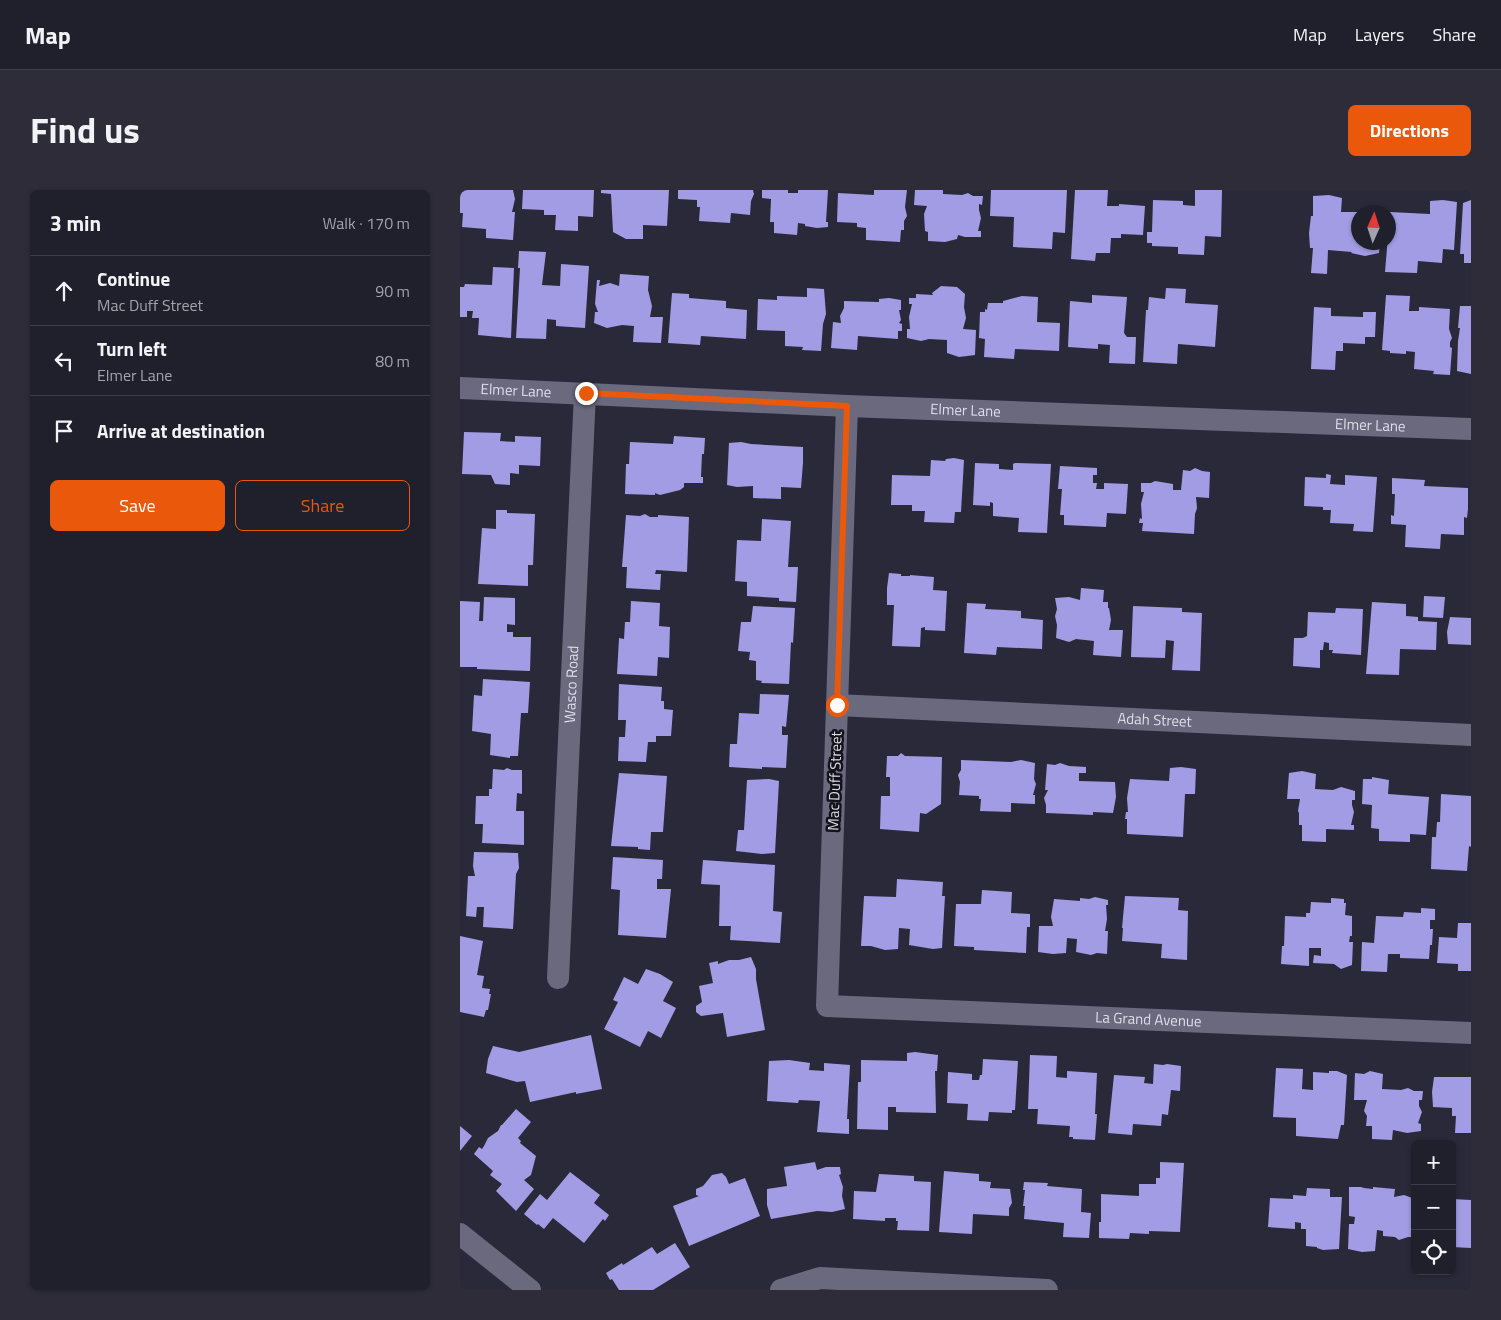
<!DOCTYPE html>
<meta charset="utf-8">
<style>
:root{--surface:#201f2c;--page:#2d2c38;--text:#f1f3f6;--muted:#a2a2a9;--line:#3d3d48;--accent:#ea580c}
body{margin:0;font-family:"Titillium Web",sans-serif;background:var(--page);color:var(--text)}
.controls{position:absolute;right:15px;bottom:15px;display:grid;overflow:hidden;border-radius:8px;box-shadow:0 1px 4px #0004}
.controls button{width:45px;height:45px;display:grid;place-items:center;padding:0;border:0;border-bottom:1px solid var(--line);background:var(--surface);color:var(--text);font:25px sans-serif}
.compass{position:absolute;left:891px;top:15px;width:45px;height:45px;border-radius:50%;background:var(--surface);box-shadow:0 1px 4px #0004;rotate:3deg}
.stop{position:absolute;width:15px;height:15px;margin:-11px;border:4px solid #ea580c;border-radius:50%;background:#fff}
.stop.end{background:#ea580c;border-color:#fff;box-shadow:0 1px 5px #0008}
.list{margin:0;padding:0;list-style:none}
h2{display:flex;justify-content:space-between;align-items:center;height:65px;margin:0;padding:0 20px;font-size:21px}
h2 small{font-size:16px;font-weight:400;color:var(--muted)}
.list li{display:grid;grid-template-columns:32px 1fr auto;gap:15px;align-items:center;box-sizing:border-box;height:70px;padding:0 20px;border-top:1px solid var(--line)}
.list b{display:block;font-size:19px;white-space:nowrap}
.list p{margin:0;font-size:16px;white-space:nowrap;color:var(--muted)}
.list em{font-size:16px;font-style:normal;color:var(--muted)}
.actions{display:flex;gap:10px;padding:15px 20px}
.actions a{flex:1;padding:11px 0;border:1px solid var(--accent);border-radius:8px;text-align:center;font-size:18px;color:var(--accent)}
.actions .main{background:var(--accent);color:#fff}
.icon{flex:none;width:28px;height:28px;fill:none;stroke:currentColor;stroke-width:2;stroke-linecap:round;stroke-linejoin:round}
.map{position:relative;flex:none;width:1011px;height:1100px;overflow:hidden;border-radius:8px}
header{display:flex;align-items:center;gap:30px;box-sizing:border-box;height:70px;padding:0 25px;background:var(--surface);border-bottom:1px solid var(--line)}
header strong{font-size:24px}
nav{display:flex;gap:28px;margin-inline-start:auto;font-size:18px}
.intro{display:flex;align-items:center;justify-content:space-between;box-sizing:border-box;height:120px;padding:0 30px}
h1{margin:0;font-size:35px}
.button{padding:12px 22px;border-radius:8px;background:var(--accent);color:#fff;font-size:18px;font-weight:700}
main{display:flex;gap:30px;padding:0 30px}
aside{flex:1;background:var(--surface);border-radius:8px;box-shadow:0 1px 4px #0004}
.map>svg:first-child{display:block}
</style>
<header>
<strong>Map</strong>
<nav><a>Map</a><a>Layers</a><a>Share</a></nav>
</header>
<div class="intro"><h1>Find us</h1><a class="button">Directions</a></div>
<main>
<aside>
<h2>3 min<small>Walk · 170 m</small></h2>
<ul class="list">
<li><svg class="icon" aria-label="ahead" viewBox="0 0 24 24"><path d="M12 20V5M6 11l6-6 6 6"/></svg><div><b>Continue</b><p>Mac Duff Street</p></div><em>90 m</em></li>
<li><svg class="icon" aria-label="left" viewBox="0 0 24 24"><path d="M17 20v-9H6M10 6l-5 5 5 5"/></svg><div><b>Turn left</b><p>Elmer Lane</p></div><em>80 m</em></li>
<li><svg class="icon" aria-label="arrive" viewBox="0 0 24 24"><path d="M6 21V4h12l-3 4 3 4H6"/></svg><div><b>Arrive at destination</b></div></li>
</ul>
<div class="actions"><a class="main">Save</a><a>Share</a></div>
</aside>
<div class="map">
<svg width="1011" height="1100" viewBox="0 0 1011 1100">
<rect width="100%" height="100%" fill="#2a293a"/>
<g fill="#a29ce5">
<path d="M0 0H53L55 9 52 22H55L53 50 26 48V39L2 37 3 23H0Z"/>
<path d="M63 0H134L133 27 118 26V41L95 40 96 25H84V20L62 19Z"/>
<path d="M141 0H209L207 36 183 35V49H166L153 42 151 4 141 3Z"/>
<path d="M218 0H293L294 4 291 11 290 25 271 23 270 33 239 31 240 17H237V10L218 9Z"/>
<path d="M302 0H328V3H338V0H368L366 32H368V37L357 38 345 36V34L338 33 337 45 314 43V32H310L311 9 302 8Z"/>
<path d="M414 0H447L445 17 447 26 444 31V40H441L440 52 406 50V38L397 37V33L377 32 378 3 414 5Z"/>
<path d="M455 0H483V4L502 5 508 3 513 6H523L522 15 519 14V20L521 28 518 41H521V47H505L498 45 497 49 485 52 468 51V42L465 41 464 24 467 16 454 15Z"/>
<path d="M531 0H607L605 43 593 42 592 59 553 57 554 27 530 26Z"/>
<path d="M615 0H648L647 16H659V14L685 16 683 45 661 44V48H651L650 63H636L635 71 611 69Z"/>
<path d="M735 0H762L761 47 745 46 744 65 718 64V57L692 56V53H687V42H692L693 10 723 11V15L735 16Z"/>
<path d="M869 5 882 8 881 22H898V52H918L920 53 919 63 905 66 891 63 892 62 868 60 867 84 851 83 853 58H850L849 43 851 26H853V6Z"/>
<path d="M983 10 997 12 994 60 983 59 982 73 958 71 957 83 925 82 930 22 970 24V11Z"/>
<path d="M1011 10V73H1004V64H1000L1003 13Z"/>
<path d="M59 61 86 62 82 95 100 96 101 74 129 76 125 138 96 136V130L87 129 86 149 56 148 60 78H58Z"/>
<path d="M33 77 54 78 51 148 18 145 19 128H12L13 121H7V127H0V97H4L5 94 32 95Z"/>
<path d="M160 84 189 86 188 100 192 116 190 127H203L201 153 173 152 174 136 162 135 147 138 134 133 135 122H138L135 114 137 90H140L139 96 150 93 159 96Z"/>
<path d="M481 96 497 97 505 104 504 117 506 128 503 139 516 140 515 165 499 167 487 163V150L469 149 461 151 447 148V139H450L449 127 452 114H449V108H456V104L473 105 472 103Z"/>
<path d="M347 98 364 99 366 124 363 134 361 161 342 160 343 157 325 156V141L297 140 298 109 317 110V106L347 107Z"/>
<path d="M706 98 726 99 725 113 758 115 755 157 718 154 717 174 683 172 686 120H688L689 107 705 109Z"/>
<path d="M212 103 229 104V108L266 111V118L287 120 286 149 241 146 240 155 208 153Z"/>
<path d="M632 105 667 107 664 143 667 147H676L675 174 649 173 650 155 638 154V159L608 157 610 111 632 113Z"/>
<path d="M926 105 950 106 949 121H959V117L990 119 989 139 992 148 990 152V157L992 158 990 185 973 184 974 181 954 179 955 162 946 161V164L930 163V161L922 160Z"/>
<path d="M562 106 578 107 577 132 600 133 599 161 555 159 554 169 524 167 525 149 519 148 520 122H525V119L527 120 528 113H543V111Z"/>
<path d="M429 108 441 110V120H439L441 130 439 133 442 134V141H438V149L398 146 397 160 371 158 373 132 381 133 380 126 384 118V111L419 112V109Z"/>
<path d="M1000 116H1011V184L997 181 998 151 1000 138H998Z"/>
<path d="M854 117 871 118V126L903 127V122H916L915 147H905V154L883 153V161H876L875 180 851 179Z"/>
<path d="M4 242 41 243 40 251 55 252V246L81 247 80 276 59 275V284L50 283V295L35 294 31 285 2 284Z"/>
<path d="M214 246 245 248 244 264H242L241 287H243V293H224V297L220 300 200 305 195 303V305L165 304 166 274H169L170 252 213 254Z"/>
<path d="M281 252 291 254 343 257V273L341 298 321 297V309L293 308V296L277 297 267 295 269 253Z"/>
<path d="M494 268 504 270 501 322H495L494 333 464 332 465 321H452V315H431L432 285 470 286 471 270 485 271 486 269Z"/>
<path d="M515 273 539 274V279L553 280V274L555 273 591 274 587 343 558 342 559 328 533 326V313L530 312V316L513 315Z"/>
<path d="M600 276 637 278V285H633V293H637L636 299H644V293L668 294 666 324 647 323 646 337 604 335V325H600L602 299H598Z"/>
<path d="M735 278 742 281 750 282 749 308 736 307 737 318 735 324 734 344 682 341 683 333H679L680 328 682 329 681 314 684 302H681V293H691L695 291 713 294V300H721L723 280 730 281Z"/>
<path d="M866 284 871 285 870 294 885 295V285L917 287 913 342 893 341 894 334 870 333 871 320H863V317L844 316 845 287 866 288Z"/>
<path d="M932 288 965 290 964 296 1008 298V319L1007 328 1004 327V345L981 344 980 359 945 357 946 335 931 334V325L934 326 935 304H932Z"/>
<path d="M36 320H47V323L75 324 73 375H68V396L18 394 22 338 36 339Z"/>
<path d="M185 324 190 327H198V325L229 327 227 382 196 380 195 384H201L200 400 166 398 167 377H162L166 325 180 326Z"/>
<path d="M302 329 331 331 328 377H338L336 412 319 411V408L287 406V392L275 391 277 350 301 351Z"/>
<path d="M429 383 441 384V386H450V385L474 387 473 400 487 401 485 441 465 440V437L461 438 460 457 432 456 434 415H427V398Z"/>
<path d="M621 398 644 400 643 412H648V418H649L651 430 649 440H663L661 467 633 465 634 451 616 449 609 452 596 448 597 435 595 426 597 419 595 408 609 407 620 410Z"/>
<path d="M964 406 985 407 983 428 963 427Z"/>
<path d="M24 407 55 408V435L47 434V442H53V447H71L70 481 17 479V477H0V411L20 412 19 431H23Z"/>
<path d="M171 411 200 413 199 436 210 437 209 468 198 467 197 486 157 484 159 448 164 449 165 432H170Z"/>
<path d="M912 412 946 414V426L958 427V431L977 432 976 460 940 459 939 485 906 484Z"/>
<path d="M507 413 526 414 525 419 561 421V428L583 430 582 459 537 457 536 465 504 463Z"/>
<path d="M293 416 335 418 333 453 331 452 329 494 301 493 302 491 296 490V471L289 470 290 462 278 461 281 432H291Z"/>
<path d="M673 416 722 418V422L742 423 740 481 712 480 714 451 706 450 705 468 671 467Z"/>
<path d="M876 418 903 419 901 465 872 463 873 460H869V453L864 452 863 460H860V478L833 476 834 448H843L847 446 848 422 875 423Z"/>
<path d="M990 427 1011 428V455L988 454 987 442Z"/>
<path d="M23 489 70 492 68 523H61L58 566H50V568L30 565 31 544 12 541 14 505 22 506Z"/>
<path d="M159 494 202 497 201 511H204V519L213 520 211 546H196V552H188L186 572 158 571 159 547H165L166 530H158Z"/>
<path d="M300 504 329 505 326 537 322 536V545H328L326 578 302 577V579L269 577 270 554H277L279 523 299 524Z"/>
<path d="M441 563 445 566 482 567 481 614 466 624 460 623 459 642 420 639 421 606H430V587H426L427 566H438Z"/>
<path d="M501 570 551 572 561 570 575 573 574 589 576 594 573 605H575V614L551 613V622L520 621 521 609H519V606L499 605 500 592 498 585 501 580Z"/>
<path d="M600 573 609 576 626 577V583H619V591L655 592 656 607 653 623 633 622V625L586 623V615L584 608 588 600H585L587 574 595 575Z"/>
<path d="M721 577 736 579 735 604H725L723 647 667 644V629H665L666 622H668L667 608 670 589 709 591 710 578Z"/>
<path d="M47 578 52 580H62V604L57 603 56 621H64V655L22 653 23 634H15L16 606H29V599H32L33 579 44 580Z"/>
<path d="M842 581 856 584 855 599 873 600 881 597 895 601V610H892V615L894 622 891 635H894V640L866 639V652L842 651V635H839V623L838 621 840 609H827L829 583Z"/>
<path d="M159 583 207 586 203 642H191L190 660 178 659V657L151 656Z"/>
<path d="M912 587 929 590 928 604 969 607 966 645 950 644V652L919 651V639L911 638 912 615 902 614 903 589H912Z"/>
<path d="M309 589 319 591 315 663 302 664 276 661 278 640H284L287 590Z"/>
<path d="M981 604 1011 606V657L1009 656 1007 681 971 679 972 647H976L977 632H980Z"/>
<path d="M14 662 58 663 59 678 56 684 53 739 23 737 24 717H17L16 727 6 726 8 686H15L13 676Z"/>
<path d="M153 667 203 670 202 689H197V699H211L206 748 158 745 160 700 151 699Z"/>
<path d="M243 670 315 675 313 721 322 722 320 753 270 750 271 736H259L260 695 241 694Z"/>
<path d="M437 689 483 692 482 706H485L482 758 473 759 449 755 450 739 439 738 438 759 425 760 411 756H401L404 706 436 707Z"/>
<path d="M522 700 552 702 551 723 570 724V737H567L566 763 514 760V757L494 756 496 714H521Z"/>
<path d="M665 706 719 708 718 720 728 721 727 770 701 768 702 754 662 751 663 738H662Z"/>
<path d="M635 707 648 710V715H646L647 729 645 741H648L647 764 637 763 631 765 616 762 617 749 607 748 606 763 593 764 578 762 579 736H593L591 727 594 709 620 711V708L629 709Z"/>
<path d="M871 708 884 709V713H886L885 725 892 726V746H890L889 752H893L892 775 881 779 874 774 853 773 854 765 861 766V758H849V776L821 774 822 756H824L825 726 846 727V723H850L851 712 871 713Z"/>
<path d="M961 718 975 719V730H970V739H973L972 755H970L969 769 940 768V764H928L927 782 901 781 902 752 914 753 916 726 943 727 944 722 961 723Z"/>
<path d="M998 733H1011V781H998V774L977 773 979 747 997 748Z"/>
<path d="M0 746 23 751 17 785 24 786 22 798 30 799 29 804H31L28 820H26L24 827 0 822Z"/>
<path d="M291 767 296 779V789L305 840 267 847 263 823 241 826 236 822V816L242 812 239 796 253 793 249 773 258 771V774L269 770H279Z"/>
<path d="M186 779 200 784 213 792 203 811 216 818 201 848 188 841 180 857 144 839 158 812 153 810 164 787 178 794Z"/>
<path d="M131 845 142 899 116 904V902L70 912 65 891 57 892 26 883 28 869 33 856 59 862Z"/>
<path d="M455 862 478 865 477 881H475L476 923 436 922V917H428V940L397 939 398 892H401V870L447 871V863Z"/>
<path d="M570 865 597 866 596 887 607 888V881L637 883 635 924H637L635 950 613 949V947H609L610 936 577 934 578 919H568Z"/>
<path d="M523 869 558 871 555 920H552V923L529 922 528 931 507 930 508 914 487 913 488 882 512 884V890H519L520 885H522Z"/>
<path d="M329 870 350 873 349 880 364 881V873L390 875 387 929H389V944L357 942 360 911 339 910 338 913 307 911 309 871Z"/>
<path d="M694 874 703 875 707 874 721 876 720 901 711 900 708 925 702 924 701 936 673 934 672 945 648 943 654 885 685 887 684 893 693 894Z"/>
<path d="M816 878 843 879 842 899 853 900V882L869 883V881H877L887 885 884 935H881L878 949 836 946V928L813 927Z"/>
<path d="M910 881 923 884 922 899 941 900 948 898 954 901H963L962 910H959V916L962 922 958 933 961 934V941L947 943 933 940 932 950 912 949V936H906L907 926 904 921 907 910H894L895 883 904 884Z"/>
<path d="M974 887H1011V943H995L996 926H992V918L973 917 972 902Z"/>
<path d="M56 919 71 932 58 948 61 951 60 953 76 966 71 985 64 990 74 999 56 1021 36 1001 42 994 30 985 33 981 14 964 19 957 22 959 24 956 28 948 38 941 41 935H42Z"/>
<path d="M0 936 12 946 0 961Z"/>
<path d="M355 972 357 980 366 977H380L381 984 379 985 383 997 382 1006 385 1019 372 1022 357 1021 311 1029 307 1015V999L327 996 324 977Z"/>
<path d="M700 972 724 973 720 1042 689 1041V1044L670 1043 669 1049 639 1048V1032H641V1004L679 1006V994H696V988H700Z"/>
<path d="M484 981 519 984V991L531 992 530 998 550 999 552 1013 549 1018V1026L513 1024 512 1044 479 1042Z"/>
<path d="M110 982 140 1005 134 1013 149 1025 145 1031 143 1029 124 1053 93 1028 84 1039 78 1034 77 1035 64 1024 80 1004 87 1010Z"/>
<path d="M262 983 266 987 269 994 285 988 300 1026 229 1056 213 1016 239 1006 236 1005V999L243 996 252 985Z"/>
<path d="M419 984 454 986V991L471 992 469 1041 437 1040 438 1031H436V1028H425V1031L393 1029 394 1001 416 1002Z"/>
<path d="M564 992 588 993 587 996 622 999 621 1022 631 1023 629 1048 603 1047 604 1033 564 1029 565 1016H563L565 1000H563Z"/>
<path d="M889 997H901L904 998 913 999V997L935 999 934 1007 944 1005 955 1009V1047H948L939 1050 935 1047 923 1046V1041L917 1040 915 1061 902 1062 888 1059 889 1034H894L895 1027 889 1026Z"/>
<path d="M847 998 870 999V1007H882L879 1059 863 1060 857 1058V1057L846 1056V1039H841V1033L835 1032V1039L808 1037 810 1008 833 1009V1005L846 1006Z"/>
<path d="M992 1009 1011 1010V1058L992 1057Z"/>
<path d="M215 1053 230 1077 193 1100H159L152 1089 150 1090 146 1083 162 1073 163 1075 192 1057 197 1064Z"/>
</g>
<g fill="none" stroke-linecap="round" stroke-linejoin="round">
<g stroke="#6a697d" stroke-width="22">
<path id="s1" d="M0 198 387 216 1011 239"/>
<path id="s2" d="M387 216 367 816 1011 843"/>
<path id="s3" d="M377 515 1011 545"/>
<path id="s4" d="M98 788 125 203"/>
<path d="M0 1044 70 1100"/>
<path d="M321 1100 360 1088 587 1100"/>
</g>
</g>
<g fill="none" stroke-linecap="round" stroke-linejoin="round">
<path stroke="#ea580c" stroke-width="6" d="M126 203 387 216 377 515"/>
</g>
<g text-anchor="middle" stroke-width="5" stroke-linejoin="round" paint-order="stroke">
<g font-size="15" fill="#dfdeea" stroke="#13121a">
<text dy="5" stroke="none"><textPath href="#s1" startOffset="56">Elmer Lane</textPath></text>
<text dy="5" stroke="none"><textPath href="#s1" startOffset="506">Elmer Lane</textPath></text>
<text dy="5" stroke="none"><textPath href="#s1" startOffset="911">Elmer Lane</textPath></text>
<text dy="5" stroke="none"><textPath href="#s4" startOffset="294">Wasco Road</textPath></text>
<text dy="5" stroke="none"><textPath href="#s3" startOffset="318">Adah Street</textPath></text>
<text transform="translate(375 591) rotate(-88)" y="5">Mac Duff Street</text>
<text dy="5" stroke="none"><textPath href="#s2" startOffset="922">La Grand Avenue</textPath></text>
</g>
</g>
</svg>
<div class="controls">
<button>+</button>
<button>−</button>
<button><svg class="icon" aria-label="locate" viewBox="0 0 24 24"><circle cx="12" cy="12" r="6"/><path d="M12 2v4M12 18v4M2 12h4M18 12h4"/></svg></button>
</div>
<svg class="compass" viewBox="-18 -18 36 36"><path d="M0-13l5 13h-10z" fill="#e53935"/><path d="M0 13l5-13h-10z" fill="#a2a2a9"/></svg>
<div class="stop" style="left:377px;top:515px"></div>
<div class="stop end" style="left:126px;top:203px"></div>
</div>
</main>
